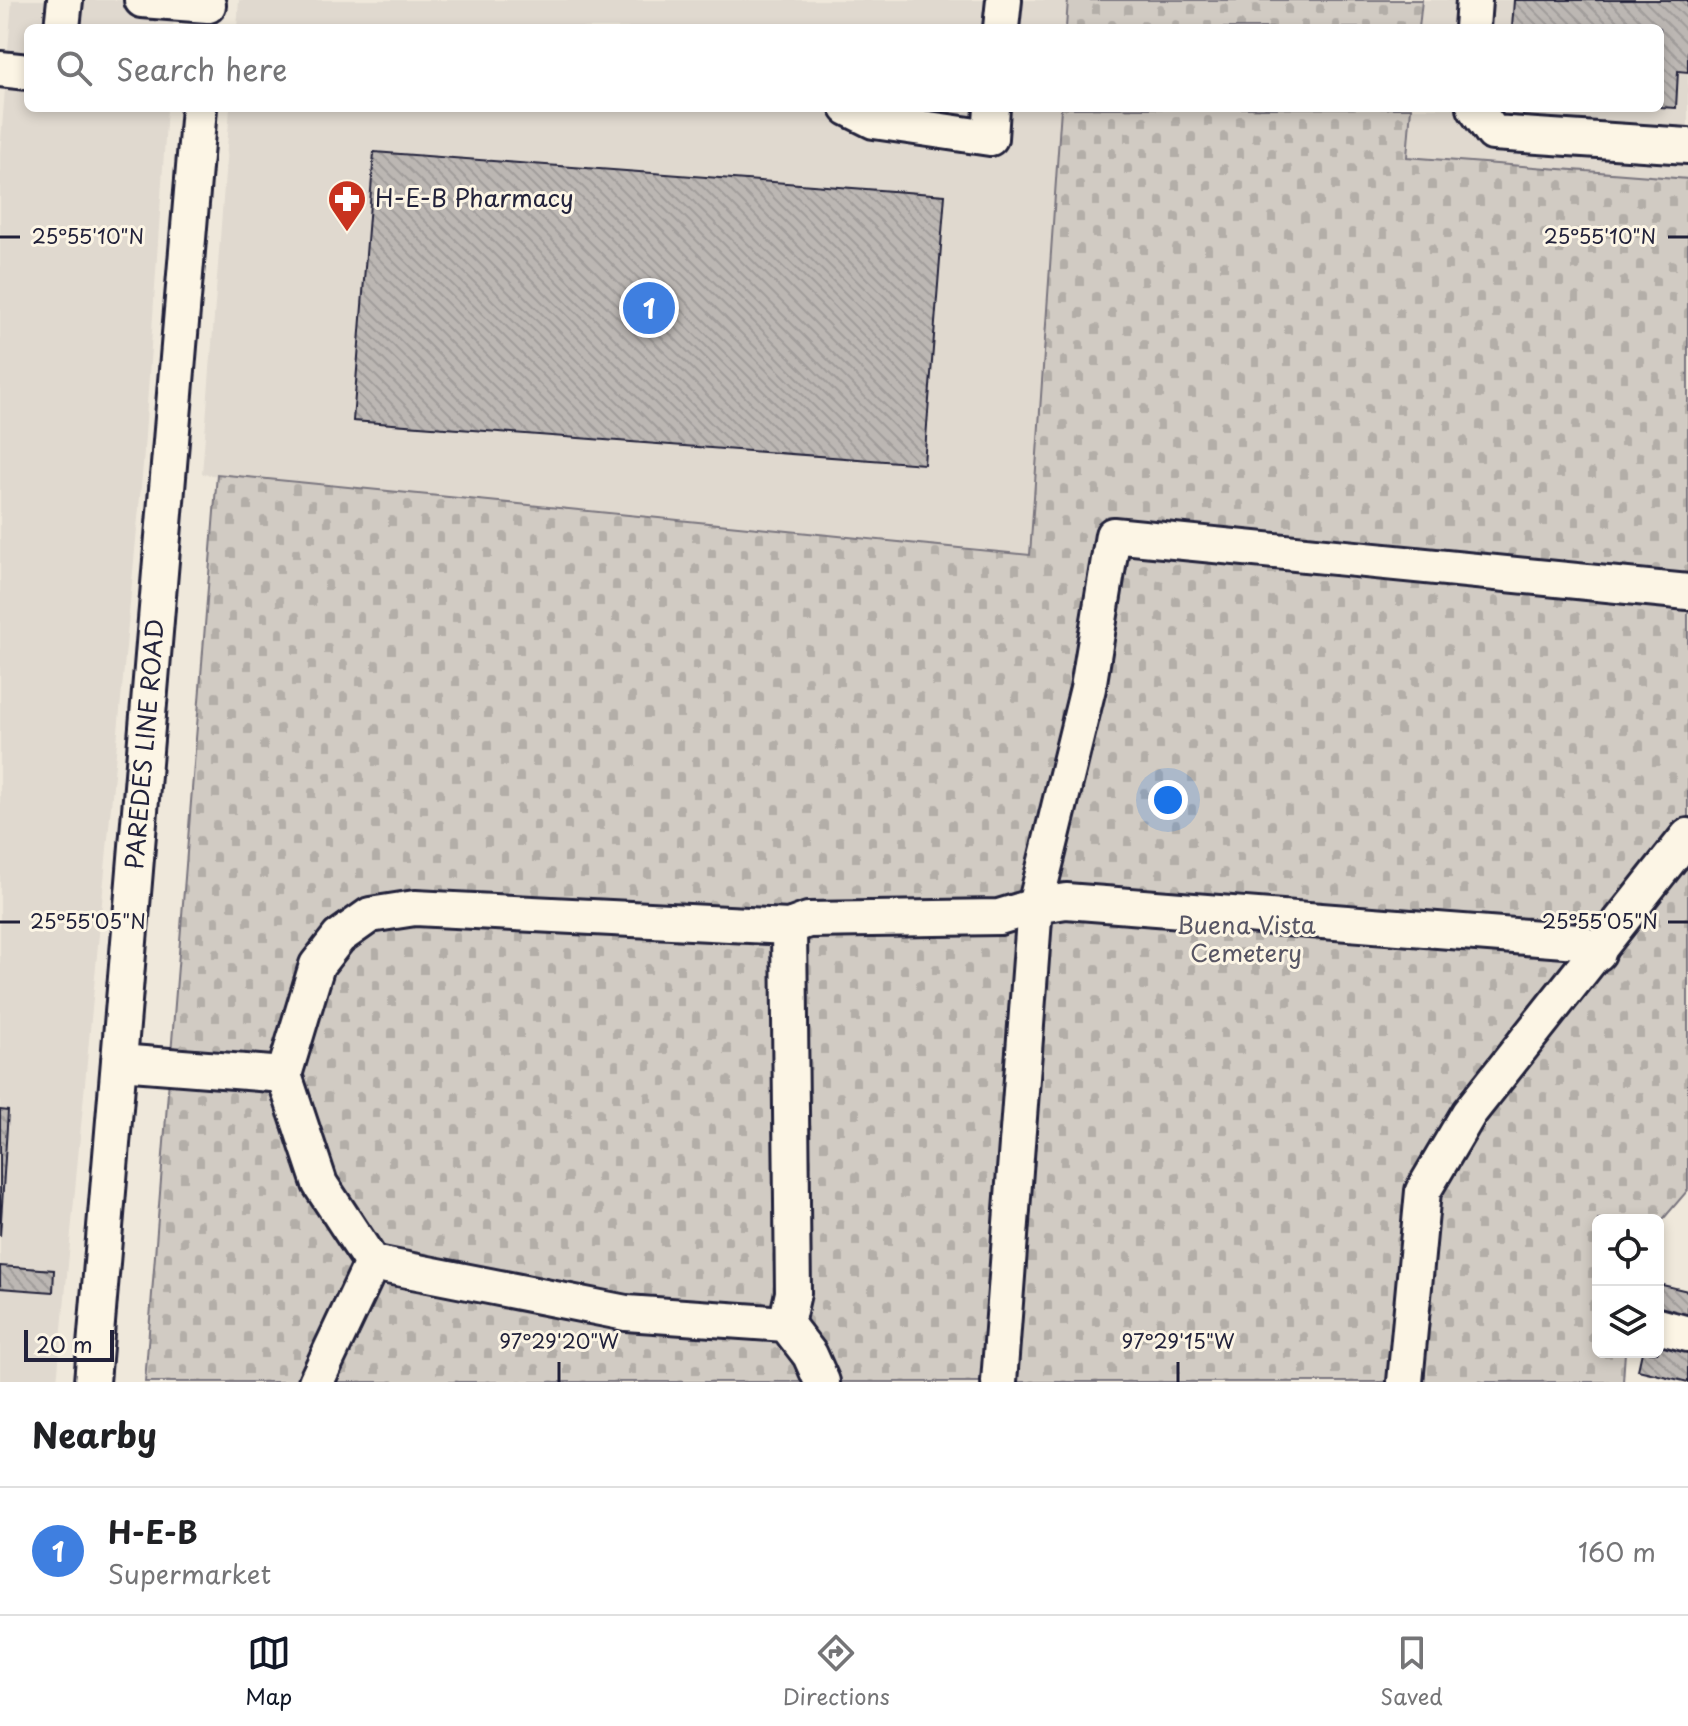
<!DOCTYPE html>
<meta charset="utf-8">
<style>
:root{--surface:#fff;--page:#f6f6f6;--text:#202124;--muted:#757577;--line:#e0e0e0;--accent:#111827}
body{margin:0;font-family:"Playpen Sans",sans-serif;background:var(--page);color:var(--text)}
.controls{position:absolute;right:24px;bottom:24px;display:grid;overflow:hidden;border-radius:12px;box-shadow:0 4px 12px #0003}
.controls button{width:72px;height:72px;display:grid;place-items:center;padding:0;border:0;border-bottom:2px solid var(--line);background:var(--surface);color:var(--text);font:40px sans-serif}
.scale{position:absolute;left:24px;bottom:20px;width:90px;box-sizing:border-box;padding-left:8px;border:4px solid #22223b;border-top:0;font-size:22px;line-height:28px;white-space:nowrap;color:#22223b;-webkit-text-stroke:6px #fcf5e5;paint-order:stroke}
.you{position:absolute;left:1168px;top:800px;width:28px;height:28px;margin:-20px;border:6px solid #fff;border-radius:50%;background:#1a73e8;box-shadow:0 0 0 12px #1a73e833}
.badge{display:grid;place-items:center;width:52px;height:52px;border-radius:50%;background:var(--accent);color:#fff;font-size:26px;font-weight:700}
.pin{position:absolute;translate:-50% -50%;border:4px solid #fff;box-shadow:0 2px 8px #0006}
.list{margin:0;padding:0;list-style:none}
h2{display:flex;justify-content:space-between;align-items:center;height:104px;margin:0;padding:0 32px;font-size:34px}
h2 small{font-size:26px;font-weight:400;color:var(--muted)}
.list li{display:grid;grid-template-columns:52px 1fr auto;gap:24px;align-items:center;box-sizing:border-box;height:128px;padding:0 32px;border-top:2px solid var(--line)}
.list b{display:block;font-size:30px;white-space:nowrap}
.list p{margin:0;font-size:26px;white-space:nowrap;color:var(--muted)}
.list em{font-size:26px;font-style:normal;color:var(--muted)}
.icon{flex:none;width:44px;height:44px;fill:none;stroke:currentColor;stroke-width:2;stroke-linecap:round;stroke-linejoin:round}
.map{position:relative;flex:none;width:1688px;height:1382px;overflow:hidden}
.search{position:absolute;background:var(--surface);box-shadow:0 4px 12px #0003;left:24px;right:24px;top:24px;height:88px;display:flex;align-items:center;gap:20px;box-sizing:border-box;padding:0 28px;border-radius:12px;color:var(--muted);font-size:30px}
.sheet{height:232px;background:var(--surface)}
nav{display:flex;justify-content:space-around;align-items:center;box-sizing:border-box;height:112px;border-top:2px solid var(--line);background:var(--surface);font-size:22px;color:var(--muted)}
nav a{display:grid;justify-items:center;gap:4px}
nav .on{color:var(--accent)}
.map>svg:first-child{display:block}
</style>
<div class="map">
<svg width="1688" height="1382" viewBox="0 0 1688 1382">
<defs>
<pattern id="cemetery-stones" width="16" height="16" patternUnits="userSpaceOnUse" patternTransform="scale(2)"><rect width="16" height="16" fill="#d1cbc3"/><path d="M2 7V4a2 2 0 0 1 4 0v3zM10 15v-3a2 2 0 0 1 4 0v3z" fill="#b3aea8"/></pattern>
<pattern id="building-back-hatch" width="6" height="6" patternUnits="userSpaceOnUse" patternTransform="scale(2)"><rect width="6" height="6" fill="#bcb7b3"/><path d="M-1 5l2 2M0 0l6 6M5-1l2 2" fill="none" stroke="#a19d9b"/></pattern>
</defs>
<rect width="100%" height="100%" fill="#efe8db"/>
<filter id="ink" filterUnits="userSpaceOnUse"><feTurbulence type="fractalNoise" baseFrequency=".0125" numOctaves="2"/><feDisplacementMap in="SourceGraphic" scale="16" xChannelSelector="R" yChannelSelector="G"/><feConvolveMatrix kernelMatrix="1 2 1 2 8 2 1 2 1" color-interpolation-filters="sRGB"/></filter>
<g filter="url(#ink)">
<g fill="#e0d9cf">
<path d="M12 0H175L173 28H28V108H167L143 465 57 1382H0V153Z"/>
<path d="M239 0H1068L1066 28H237Z"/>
<path d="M1422 0H1688V179L1407 157 1411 108H1660V28H1419Z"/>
<path d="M230 108H1061L1030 555 202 474Z"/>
</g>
<g fill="url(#cemetery-stones)" stroke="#7a767f" stroke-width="2">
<path d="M1068 0H1422L1419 28H1066Z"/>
<path d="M1061 108H1411L1407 157 1688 179V1190L1658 1225V1220H1598V1352H1625L1623 1382H145L217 474 1030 555Z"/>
</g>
<g fill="url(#building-back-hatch)" stroke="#22223b" stroke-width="2">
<path d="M1514 0H1688V72L1678 71 1676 108 1660 107V28H1512Z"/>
<path d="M374 152 945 195 924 464 353 421Z"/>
<path d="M0 1110 8 1111 0 1236Z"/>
<path d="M0 1266 54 1270 53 1292 0 1288Z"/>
<path d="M1658 1284 1688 1291V1319L1658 1312Z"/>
<path d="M1658 1344 1688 1351V1382L1638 1370 1642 1352H1658Z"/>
</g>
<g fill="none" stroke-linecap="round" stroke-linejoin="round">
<g stroke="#22223b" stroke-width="40">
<g id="minor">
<path d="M142 0 208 5"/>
<path d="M62 28 65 0"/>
<path d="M1001 28 1004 0"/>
<path d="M1472 28 1474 0"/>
<path d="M0 69 28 72"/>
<path d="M848 108 874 121 990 138 992 108"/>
<path d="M1475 108 1493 133 1688 146"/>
<path d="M119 1062 284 1075"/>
<path d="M786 1324 793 1293 789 927"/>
<path d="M1658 1326 1688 1334"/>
<path id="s1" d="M92 1382 199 108"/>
<path d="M316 1382 372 1263"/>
<path d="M822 1382 810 1355 786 1324 626 1313 372 1263 320 1184 284 1075 317 965 339 937 370 915 415 908 789 927 808 920 999 917 1035 906 1066 901 1578 941 1598 953"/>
<path d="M999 1382 1035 906 1088 688 1113 535 1688 592"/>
<path d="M1405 1382 1423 1191 1469 1113 1688 836"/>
</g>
</g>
<use href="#minor" stroke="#fcf5e5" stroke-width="34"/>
</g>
</g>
<path fill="none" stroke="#22223b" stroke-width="3" d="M0 237H20M1668 237H1688M0 922H20M1668 922H1688M559 1362V1382M1178 1362V1382"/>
<defs>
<g id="pharmacy-pin" transform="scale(2)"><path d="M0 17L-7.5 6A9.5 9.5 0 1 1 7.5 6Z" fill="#c8321e" stroke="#fcf5e5"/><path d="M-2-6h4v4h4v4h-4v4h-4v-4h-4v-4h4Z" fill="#fff"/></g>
</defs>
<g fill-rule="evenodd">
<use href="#pharmacy-pin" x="347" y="199"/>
</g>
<g text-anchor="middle" stroke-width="6" stroke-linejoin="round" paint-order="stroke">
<g font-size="24" fill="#22223b" stroke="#fcf5e5" text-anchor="start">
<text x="375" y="207">H-E-B Pharmacy</text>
</g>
<g font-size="24" fill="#22223b" stroke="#fcf5e5">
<text dy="8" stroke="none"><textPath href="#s1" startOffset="640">PAREDES LINE ROAD</textPath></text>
</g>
<g font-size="24" fill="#575564" stroke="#fcf5e5">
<text x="1246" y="934">Buena Vista<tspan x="1246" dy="28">Cemetery</tspan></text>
</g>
</g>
<g font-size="20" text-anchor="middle" fill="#22223b" stroke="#fcf5e5" stroke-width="6" stroke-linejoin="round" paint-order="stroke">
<text x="88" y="244">25°55'10"N</text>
<text x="1600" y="244">25°55'10"N</text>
<text x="88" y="929">25°55'05"N</text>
<text x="1600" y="929">25°55'05"N</text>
<text x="559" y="1349">97°29'20"W</text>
<text x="1178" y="1349">97°29'15"W</text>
</g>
</svg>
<div class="controls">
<button><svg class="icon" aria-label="locate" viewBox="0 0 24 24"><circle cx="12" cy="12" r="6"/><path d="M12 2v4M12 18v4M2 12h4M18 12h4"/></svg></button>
<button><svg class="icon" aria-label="layers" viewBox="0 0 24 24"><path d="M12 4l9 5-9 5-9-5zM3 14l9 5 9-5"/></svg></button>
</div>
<div class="scale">20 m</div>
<div class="you"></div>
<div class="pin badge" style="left:649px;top:308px;background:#3f7fe0">1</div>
<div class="search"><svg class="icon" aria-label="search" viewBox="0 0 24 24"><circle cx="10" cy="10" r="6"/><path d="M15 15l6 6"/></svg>Search here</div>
</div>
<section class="sheet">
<h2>Nearby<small></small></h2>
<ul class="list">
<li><span class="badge" style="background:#3f7fe0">1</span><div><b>H-E-B</b><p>Supermarket</p></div><em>160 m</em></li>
</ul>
</section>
<nav>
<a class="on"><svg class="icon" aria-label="map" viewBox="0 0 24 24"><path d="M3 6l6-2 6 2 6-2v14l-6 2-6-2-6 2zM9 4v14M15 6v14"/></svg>Map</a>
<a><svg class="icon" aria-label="directions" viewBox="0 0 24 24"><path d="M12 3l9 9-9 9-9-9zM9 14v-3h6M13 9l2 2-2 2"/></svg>Directions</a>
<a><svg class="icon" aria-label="saved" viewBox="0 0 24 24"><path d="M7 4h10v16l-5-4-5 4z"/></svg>Saved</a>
</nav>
